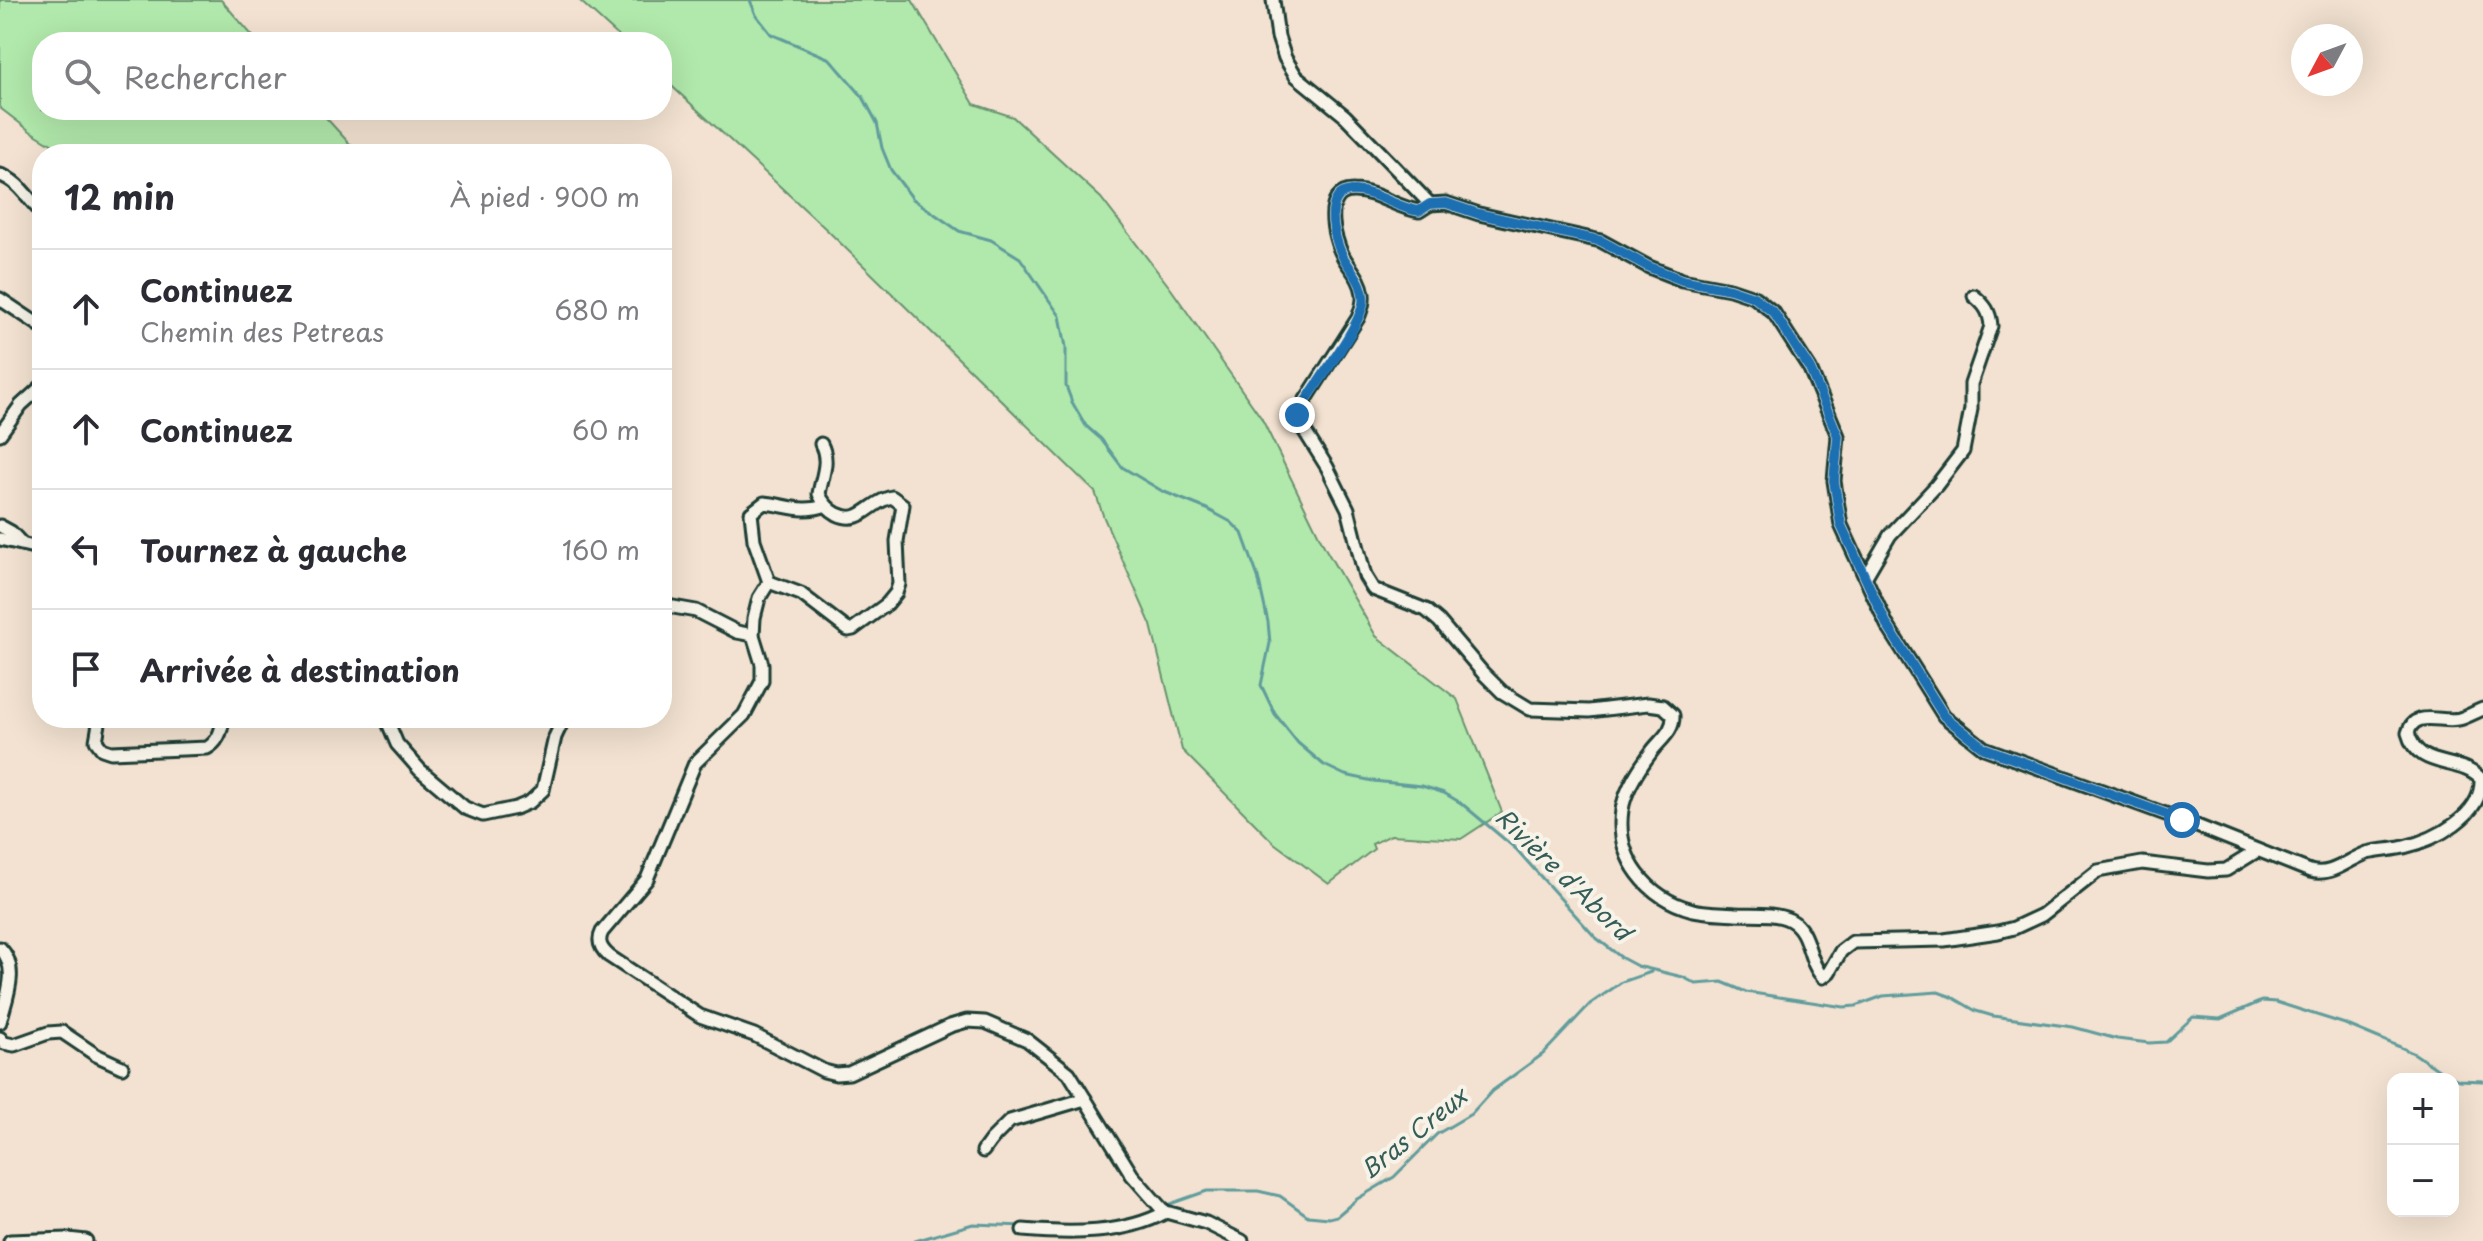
<!DOCTYPE html>
<html lang="fr">
<meta charset="utf-8">
<style>
:root{--surface:#fff;--page:#f2f2f3;--text:#2b2b33;--muted:#7c7c81;--line:#e1e1e2}
body{margin:0;font-family:"Playpen Sans",sans-serif;background:var(--page);color:var(--text)}
.controls{position:absolute;right:24px;bottom:24px;display:grid;overflow:hidden;border-radius:16px;box-shadow:0 8px 32px #0002}
.controls button{width:72px;height:72px;display:grid;place-items:center;padding:0;border:0;border-bottom:2px solid var(--line);background:var(--surface);color:var(--text);font:40px sans-serif}
.compass{position:absolute;left:2291px;top:24px;width:72px;height:72px;border-radius:50%;background:var(--surface);box-shadow:0 8px 32px #0002;rotate:229deg}
.stop{position:absolute;width:24px;height:24px;margin:-18px;border:6px solid #1f6fb2;border-radius:50%;background:#fff}
.stop.end{background:#1f6fb2;border-color:#fff;box-shadow:0 2px 8px #0008}
.list{margin:0;padding:0;list-style:none}
h2{display:flex;justify-content:space-between;align-items:center;height:104px;margin:0;padding:0 32px;font-size:34px}
h2 small{font-size:26px;font-weight:400;color:var(--muted)}
.list li{display:grid;grid-template-columns:52px 1fr auto;gap:24px;align-items:center;box-sizing:border-box;height:120px;padding:0 32px;border-top:2px solid var(--line)}
.list b{display:block;font-size:30px;white-space:nowrap}
.list p{margin:0;font-size:26px;white-space:nowrap;color:var(--muted)}
.list em{font-size:26px;font-style:normal;color:var(--muted)}
.icon{flex:none;width:44px;height:44px;fill:none;stroke:currentColor;stroke-width:2;stroke-linecap:round;stroke-linejoin:round}
.map{position:relative;flex:none;width:2483px;height:1241px;overflow:hidden}
.search{position:absolute;background:var(--surface);box-shadow:0 8px 32px #0002;left:32px;top:32px;width:640px;height:88px;display:flex;align-items:center;gap:20px;box-sizing:border-box;padding:0 28px;border-radius:32px;color:var(--muted);font-size:30px}
.panel{position:absolute;background:var(--surface);box-shadow:0 8px 32px #0002;left:32px;top:144px;width:640px;height:584px;border-radius:32px}
.map>svg:first-child{display:block}
</style>
<div class="map">
<svg width="2483" height="1241" viewBox="0 0 2483 1241">
<rect width="100%" height="100%" fill="#f3e2d1"/>
<filter id="ink" filterUnits="userSpaceOnUse"><feTurbulence type="fractalNoise" baseFrequency=".0125" numOctaves="2"/><feDisplacementMap in="SourceGraphic" scale="16" xChannelSelector="R" yChannelSelector="G"/><feConvolveMatrix kernelMatrix="1 2 1 2 8 2 1 2 1" color-interpolation-filters="sRGB"/></filter>
<g filter="url(#ink)">
<g fill="#b1e8ab" stroke="#689270" stroke-width="2">
<path d="M0 0H221L258 42H42V110H319L359 154H68L30 131 0 108Z"/>
<path d="M579 0H912L974 104 1013 117 1101 198 1171 289 1262 419 1325 548 1376 636 1457 699 1502 812 1461 839 1391 835 1372 844 1374 849 1329 884 1274 843 1182 750 1151 625 1104 518 1095 492 827 230 662 77V42H625Z"/>
</g>
<g fill="none" stroke-linecap="round" stroke-linejoin="round">
<g stroke="#609c9c" stroke-width="3">
<path d="M750 0 756 15 771 34 830 59 863 97 877 123 882 148 891 170 913 199 959 231 991 240 1020 258 1060 316 1066 347V386L1072 402 1086 426 1101 439 1122 467 1162 491 1207 509 1231 522 1242 533 1258 577 1268 622 1270 643 1261 685 1275 714 1298 743 1324 765 1345 775 1373 781 1422 786 1444 793 1461 803 1516 849 1595 937 1622 958 1637 966 1683 977 1696 984 1722 982 1746 992 1844 1007 1856 1006 1883 996 1938 992 1952 997 1976 1011 1993 1016 2073 1027 2117 1039 2149 1043 2166 1042 2193 1017 2220 1019 2262 1001 2276 1002 2345 1024 2400 1047 2415 1054 2446 1075 2459 1080 2483 1081"/>
<path d="M1167 1205 1207 1191H1258L1280 1196 1308 1216 1329 1218 1337 1216 1357 1199 1394 1177 1437 1134 1471 1114 1492 1091 1543 1054 1590 1004 1622 982 1651 972"/>
<path d="M1115 1223 1139 1218"/>
<path d="M915 1241 973 1224 1024 1226"/>
</g>
<g stroke="#1f3d34" stroke-width="17">
<g id="minor">
<path d="M1273 0 1278 37 1285 58 1296 76 1345 116 1430 204 1446 203 1479 214 1601 241 1649 267 1682 280 1730 289 1754 297 1774 313 1810 369 1838 436 1834 481 1841 525 1887 625 1944 716 1984 748 2182 820 2310 871C2332 877 2347 860 2367 853 2379 850 2392 850 2404 847 2434 840 2483 816 2481 779 2459 756 2418 771 2408 733 2414 709 2441 723 2459 719 2467 717 2475 712 2483 709"/>
<path d="M0 175C18 180 29 200 42 213"/>
<path d="M1430 204 1419 211C1396 208 1377 191 1354 191 1322 190 1333 238 1343 256 1350 269 1361 278 1363 294 1364 303 1361 310 1358 318L1303 404 1297 419 1327 467 1348 509 1365 576 1373 589 1426 610 1439 621 1483 673 1502 692 1530 709 1589 711 1648 704 1663 706 1673 715C1674 731 1661 739 1652 751 1640 767 1625 790 1622 810 1615 858 1647 898 1693 910 1706 913 1722 913 1735 914 1752 915 1774 912 1790 920 1811 931 1807 962 1823 977L1829 972 1841 951 1853 942 1944 940 1998 932 2014 928 2042 915 2098 871 2142 863 2208 871 2226 870 2257 851"/>
<path d="M0 299 42 327"/>
<path d="M0 434 21 405 42 386"/>
<path d="M0 526 11 532 22 544"/>
<path d="M0 539 42 549"/>
<path d="M1866 576 1890 535 1936 486 1963 451 1971 409V384L1991 326C1990 312 1985 305 1974 296"/>
<path d="M769 582 759 598 754 618 753 635 762 664V681L744 715 695 763 647 879 602 932C597 942 601 949 609 956L700 1016 754 1035 824 1071 836 1074 849 1073 950 1026 967 1021 985 1022 1027 1040 1069 1073 1132 1175 1161 1208 1166 1212 1206 1223 1242 1241"/>
<path d="M769 582 801 594 848 630 853 629 887 604 896 593 899 584 897 541 903 505 892 497C870 501 862 526 837 514 828 509 823 503 819 494 822 476 830 461 821 444"/>
<path d="M769 582 754 540 751 513 764 503C787 505 803 514 826 505"/>
<path d="M662 605 696 611 737 632 753 635"/>
<path d="M100 718 96 741 102 749 111 752 207 748C218 742 222 730 223 718"/>
<path d="M386 718 397 744 420 770 465 808 483 815 516 808 530 802 543 790 555 737 564 718"/>
<path d="M0 948C20 968 6 998 0 1022"/>
<path d="M0 1038 4 1043 14 1045 48 1033 62 1032 96 1055 122 1067"/>
<path d="M983 1151 991 1140 1010 1121 1085 1099"/>
<path d="M1023 1230C1070 1234 1124 1235 1166 1212"/>
<path d="M10 1241 68 1239 86 1241"/>
</g>
</g>
<use href="#minor" stroke="#f7f3e8" stroke-width="11"/>
</g>
</g>
<g fill="none" stroke-linecap="round" stroke-linejoin="round" filter="url(#ink)">
<path stroke="#1f6fb2" stroke-width="10" d="M1297 415C1313 387 1358 331 1363 304 1366 283 1350 271 1342 255 1333 236 1322 189 1355 191 1378 192 1396 208 1419 211L1430 204 1446 203 1479 214 1601 241 1649 267 1682 280 1730 289 1754 297 1774 313 1810 369 1838 436 1834 481 1841 525 1887 625 1944 716 1984 748 2182 820"/>
</g>
<g text-anchor="middle" stroke-width="8" stroke-linejoin="round" paint-order="stroke">
<g font-size="24" font-style="italic" fill="#355d57" stroke="#f7f3e8">
<text transform="translate(1563 875) rotate(44)" y="8">Rivière d'Abord</text>
<text transform="translate(1414 1134) rotate(-39)" y="8">Bras Creux</text>
</g>
</g>
</svg>
<div class="controls">
<button>+</button>
<button>−</button>
</div>
<svg class="compass" viewBox="-18 -18 36 36"><path d="M0-13l5 13h-10z" fill="#e53935"/><path d="M0 13l5-13h-10z" fill="#7c7c81"/></svg>
<div class="stop" style="left:2182px;top:820px"></div>
<div class="stop end" style="left:1297px;top:415px"></div>
<div class="search"><svg class="icon" aria-label="search" viewBox="0 0 24 24"><circle cx="10" cy="10" r="6"/><path d="M15 15l6 6"/></svg>Rechercher</div>
<section class="panel">
<h2>12 min<small>À pied · 900 m</small></h2>
<ul class="list">
<li><svg class="icon" aria-label="ahead" viewBox="0 0 24 24"><path d="M12 20V5M6 11l6-6 6 6"/></svg><div><b>Continuez</b><p>Chemin des Petreas</p></div><em>680 m</em></li>
<li><svg class="icon" aria-label="ahead" viewBox="0 0 24 24"><path d="M12 20V5M6 11l6-6 6 6"/></svg><div><b>Continuez</b></div><em>60 m</em></li>
<li><svg class="icon" aria-label="left" viewBox="0 0 24 24"><path d="M17 20v-9H6M10 6l-5 5 5 5"/></svg><div><b>Tournez à gauche</b></div><em>160 m</em></li>
<li><svg class="icon" aria-label="arrive" viewBox="0 0 24 24"><path d="M6 21V4h12l-3 4 3 4H6"/></svg><div><b>Arrivée à destination</b></div></li>
</ul>
</section>
</div>
